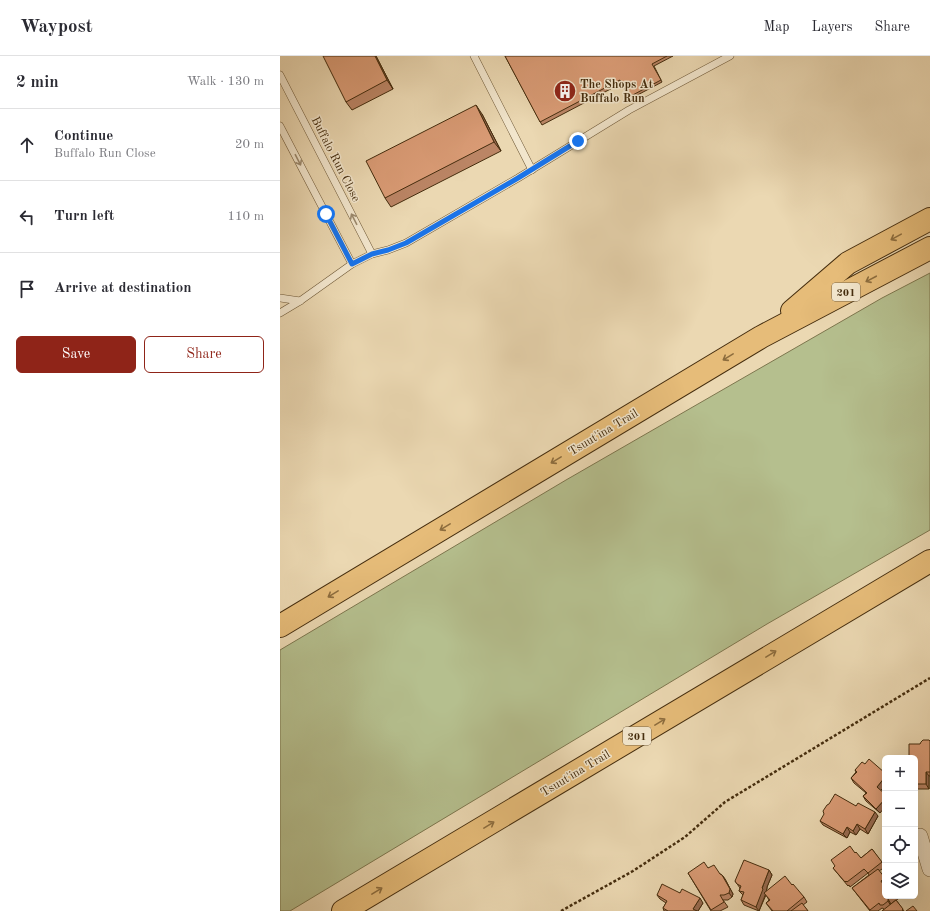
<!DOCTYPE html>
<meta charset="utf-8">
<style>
:root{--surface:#fff;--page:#f7f7f7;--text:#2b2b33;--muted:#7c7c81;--line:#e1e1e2;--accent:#8f2418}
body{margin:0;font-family:"Old Standard TT",serif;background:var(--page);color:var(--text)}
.controls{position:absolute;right:12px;bottom:12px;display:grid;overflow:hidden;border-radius:6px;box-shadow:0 4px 16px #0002}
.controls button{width:36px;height:36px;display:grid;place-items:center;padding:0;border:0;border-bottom:1px solid var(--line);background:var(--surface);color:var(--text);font:20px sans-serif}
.stop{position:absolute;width:12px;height:12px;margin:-9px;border:3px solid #1a73e8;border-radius:50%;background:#fff}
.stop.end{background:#1a73e8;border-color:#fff;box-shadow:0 1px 4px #0008}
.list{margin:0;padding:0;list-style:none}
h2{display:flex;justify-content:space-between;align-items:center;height:52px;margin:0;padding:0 16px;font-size:17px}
h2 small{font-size:13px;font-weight:400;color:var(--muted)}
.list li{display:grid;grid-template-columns:26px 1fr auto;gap:12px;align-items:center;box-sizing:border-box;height:72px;padding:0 16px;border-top:1px solid var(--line)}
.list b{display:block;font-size:15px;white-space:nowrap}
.list p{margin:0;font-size:13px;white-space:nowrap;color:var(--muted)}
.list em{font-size:13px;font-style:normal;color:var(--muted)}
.actions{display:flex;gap:8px;padding:12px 16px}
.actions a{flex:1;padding:9px 0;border:1px solid var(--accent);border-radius:6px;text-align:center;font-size:14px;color:var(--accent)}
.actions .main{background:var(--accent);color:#fff}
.icon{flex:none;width:22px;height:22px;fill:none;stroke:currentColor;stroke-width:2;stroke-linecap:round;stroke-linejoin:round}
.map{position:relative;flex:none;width:650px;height:855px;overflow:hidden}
header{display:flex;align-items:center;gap:24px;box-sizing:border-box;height:56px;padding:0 20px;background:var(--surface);border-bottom:1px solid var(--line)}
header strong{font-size:19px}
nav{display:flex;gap:22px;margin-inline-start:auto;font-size:14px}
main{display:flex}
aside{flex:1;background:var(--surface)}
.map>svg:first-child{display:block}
</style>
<header>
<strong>Waypost</strong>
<nav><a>Map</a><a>Layers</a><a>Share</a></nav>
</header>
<main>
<aside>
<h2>2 min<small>Walk · 130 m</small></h2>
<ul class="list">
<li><svg class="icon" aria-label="ahead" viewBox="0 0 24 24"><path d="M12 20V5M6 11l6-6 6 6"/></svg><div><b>Continue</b><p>Buffalo Run Close</p></div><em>20 m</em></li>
<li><svg class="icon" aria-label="left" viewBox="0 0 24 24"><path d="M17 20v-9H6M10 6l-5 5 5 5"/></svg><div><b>Turn left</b></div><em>110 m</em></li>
<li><svg class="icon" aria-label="arrive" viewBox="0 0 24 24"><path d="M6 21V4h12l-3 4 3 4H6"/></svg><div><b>Arrive at destination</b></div></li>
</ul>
<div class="actions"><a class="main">Save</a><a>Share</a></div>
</aside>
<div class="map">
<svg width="650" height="855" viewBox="0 0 650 855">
<rect width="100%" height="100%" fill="#ebd8b2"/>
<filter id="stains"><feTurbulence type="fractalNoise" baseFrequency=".005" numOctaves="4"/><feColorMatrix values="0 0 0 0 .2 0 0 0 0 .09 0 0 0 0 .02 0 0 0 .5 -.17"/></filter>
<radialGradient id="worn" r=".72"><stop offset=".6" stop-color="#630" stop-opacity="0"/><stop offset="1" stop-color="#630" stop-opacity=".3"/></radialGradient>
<path fill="#b5bf8e" stroke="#7d764e" d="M650 217V474L487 568 10 855H0V594L286 424 602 242Z"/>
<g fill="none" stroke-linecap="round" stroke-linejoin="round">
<g stroke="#6e5837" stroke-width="8">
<g id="service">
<path d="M194 0 252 114"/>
<path d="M0 19 92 198"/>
<path d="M0 70 72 208"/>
<path d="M0 242 20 245"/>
<path d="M0 257 20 245 72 208 92 198 108 194 126 187 238 122 349 54 450 0"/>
</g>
</g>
<g stroke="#6e5837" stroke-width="16">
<path id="minor" d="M640 780 650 813"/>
</g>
<g stroke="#452d0e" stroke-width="24">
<g id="motorway">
<path d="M512 255 568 207 650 163"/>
<path d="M0 570 481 281 650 192"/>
<path d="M63 855C259 739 454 620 650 505"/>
</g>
</g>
<path stroke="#452d0e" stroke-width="2.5" stroke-dasharray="3 2" stroke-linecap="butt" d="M281 855 353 815 405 781 445 746 650 622"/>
<use href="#service" stroke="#f2e6cd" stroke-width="7"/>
<use href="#minor" stroke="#f2e6cd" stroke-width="15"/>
<use href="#motorway" stroke="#e6bc79" stroke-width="22"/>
</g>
<g fill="#bb8565" stroke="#452d0e">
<path d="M96 0 113 33 72 54 66 46Z"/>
<path d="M225 0H393L374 10 382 26 350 43 342 27 262 69Z"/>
<path d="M202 58 221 95 111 151 105 142Z"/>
<path d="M650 685V720H649V733H635V702L640 688Z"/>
<path d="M575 714 601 734 600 757 586 745 583 740 586 737 574 727 571 722 576 716Z"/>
<path d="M576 750 598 760 588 778 580 773 576 779 570 776 567 782 543 769 540 765Z"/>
<path d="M592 793 605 811 599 815 605 822V840H622L611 848 616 844 624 855H602L604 853 602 852 598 855H590L572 832 589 819 588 817 570 831 569 829 568 830 553 812 575 797 581 802Z"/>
<path d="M429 812 442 819 445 823 453 838 452 841 448 844H443L448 851 440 855H431L408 817Z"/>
<path d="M489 814 492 819 487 831V832L486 836 512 829 524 841 527 846 523 849 528 855H492L486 847 489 844 486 839 479 855 464 849 461 844 463 839 459 835 460 832 455 825Z"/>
<path d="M400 837 423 847 418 855H384L383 852 386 847 380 843 377 839Z"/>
</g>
<g fill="#986c52" stroke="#452d0e">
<path d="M95 0H96L113 33 107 24Z"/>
<path d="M196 49 202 58 221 95 214 86Z"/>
<path d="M646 716 649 720V733L646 728Z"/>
<path d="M605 721V730L600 735 597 731Z"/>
<path d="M605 743V751L600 757 596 753Z"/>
<path d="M595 756 598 760 588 778 585 773Z"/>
<path d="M577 768 580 773 576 779 573 775Z"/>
<path d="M567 771 570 776 567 782 563 778Z"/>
<path d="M489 814 492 819 487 831V832L486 836V837L479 855 476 851 484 827Z"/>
<path d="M442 819 445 823 453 838 452 841 449 837Z"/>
<path d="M420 842 423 847 418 855H415L413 853Z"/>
<path d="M608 843 611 848V850L608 845Z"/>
</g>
<g fill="#d99b75" stroke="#452d0e">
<path d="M43 0H95L107 24 66 46Z"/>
<path d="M225 0H387L372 8 381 24 349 41 340 24 260 66Z"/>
<path d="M196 49 214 86 105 142 86 105Z"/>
<path d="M643 684H649L650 685V716H646V728H635V702H629V688H640L641 686Z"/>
<path d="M589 703 605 717V721L597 731 605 738V743L596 753 583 740 587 737 571 722 577 716 575 714 582 706 585 708Z"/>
<path d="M555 738 576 750 578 747 595 756 585 773 577 768 573 775 567 771 563 778 540 765 544 758 543 755 547 749 549 748Z"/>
<path d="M570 790 575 797 576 796 581 802 592 793 602 806 588 817 584 813 567 826 566 825 565 826 553 812 555 810 551 804Z"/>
<path d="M464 804 489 814 484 827 482 832 483 833 476 851 461 844 464 836 459 835 461 830 457 828 455 825Z"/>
<path d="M424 806 428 812 434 809 440 818 442 819 450 833 449 837 444 839H440L444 846 431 854 408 817Z"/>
<path d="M598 813 605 822 601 825 603 828 605 826V840H612L608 843V845L603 849H600L599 847 590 854 572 832Z"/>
<path d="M505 820 512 829 513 828 524 841 507 855H493L486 847 490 844 484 837Z"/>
<path d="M382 828 400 837 402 833 420 842 413 853 417 855H388L383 852 387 845 377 839Z"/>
<path d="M616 844 623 853 622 854 623 855H602Z"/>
<path d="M522 847 528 855H511Z"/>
<path d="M633 850 637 855H626Z"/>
</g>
<defs><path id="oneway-shaft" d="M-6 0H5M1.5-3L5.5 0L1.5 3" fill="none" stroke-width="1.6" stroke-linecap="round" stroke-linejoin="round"/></defs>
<g stroke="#9c8a6e">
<use href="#oneway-shaft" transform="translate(18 104) rotate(63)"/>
<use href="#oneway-shaft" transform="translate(74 163) rotate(-117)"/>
</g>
<g stroke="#8d6d3e">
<use href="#oneway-shaft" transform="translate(616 181) rotate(151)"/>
<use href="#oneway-shaft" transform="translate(591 223) rotate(152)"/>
<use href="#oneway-shaft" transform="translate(448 301) rotate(149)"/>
<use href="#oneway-shaft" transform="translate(276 404) rotate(149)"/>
<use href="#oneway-shaft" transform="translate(165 471) rotate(149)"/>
<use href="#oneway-shaft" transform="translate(53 538) rotate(149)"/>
<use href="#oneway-shaft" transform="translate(491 598) rotate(-31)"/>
<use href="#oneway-shaft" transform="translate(380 666) rotate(-31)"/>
<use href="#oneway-shaft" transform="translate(209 769) rotate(-31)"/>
<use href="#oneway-shaft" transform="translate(97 835) rotate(-31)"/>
</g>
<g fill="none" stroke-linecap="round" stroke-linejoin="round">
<path stroke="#1a73e8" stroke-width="5" d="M46 158 72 208 92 198 108 194 126 187 238 122 298 85"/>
</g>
<defs>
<g id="building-disc" transform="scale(1.15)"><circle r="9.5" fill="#8f2418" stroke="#f2e6cd"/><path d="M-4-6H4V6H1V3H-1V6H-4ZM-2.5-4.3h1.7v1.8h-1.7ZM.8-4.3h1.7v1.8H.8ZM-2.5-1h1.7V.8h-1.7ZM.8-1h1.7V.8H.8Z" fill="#fff"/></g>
</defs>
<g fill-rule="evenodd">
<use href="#building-disc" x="285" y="35"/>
</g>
<g text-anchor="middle" stroke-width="3" stroke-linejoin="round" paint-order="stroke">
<g fill="#f2e6cd" stroke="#796447" stroke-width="1">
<rect x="552" y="227" width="28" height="18" rx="3"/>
<rect x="343" y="671" width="28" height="18" rx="3"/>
</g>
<g font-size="11" font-weight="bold" fill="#452d0e">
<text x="566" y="240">201</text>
<text x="357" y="684">201</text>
</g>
<g font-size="12" font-weight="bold" fill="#452d0e" stroke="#f2e6cd" text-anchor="start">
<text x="300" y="32">The Shops At<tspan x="300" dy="14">Buffalo Run</tspan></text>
</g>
<g font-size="12" fill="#452d0e" stroke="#f2e6cd">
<text transform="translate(56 103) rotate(63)" y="4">Buffalo Run Close</text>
<text transform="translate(323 376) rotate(-31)" y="4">Tsuut'ina Trail</text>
<text transform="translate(295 717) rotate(-31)" y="4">Tsuut'ina Trail</text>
</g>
</g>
<rect width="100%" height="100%" filter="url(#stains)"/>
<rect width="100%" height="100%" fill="url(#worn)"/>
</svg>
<div class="controls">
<button>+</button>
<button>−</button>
<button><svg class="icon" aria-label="locate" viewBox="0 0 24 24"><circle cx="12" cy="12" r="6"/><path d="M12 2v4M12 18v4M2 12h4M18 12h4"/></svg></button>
<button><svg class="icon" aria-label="layers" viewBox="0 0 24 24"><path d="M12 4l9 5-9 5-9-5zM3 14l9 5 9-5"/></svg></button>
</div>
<div class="stop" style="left:46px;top:158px"></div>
<div class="stop end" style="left:298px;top:85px"></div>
</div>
</main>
